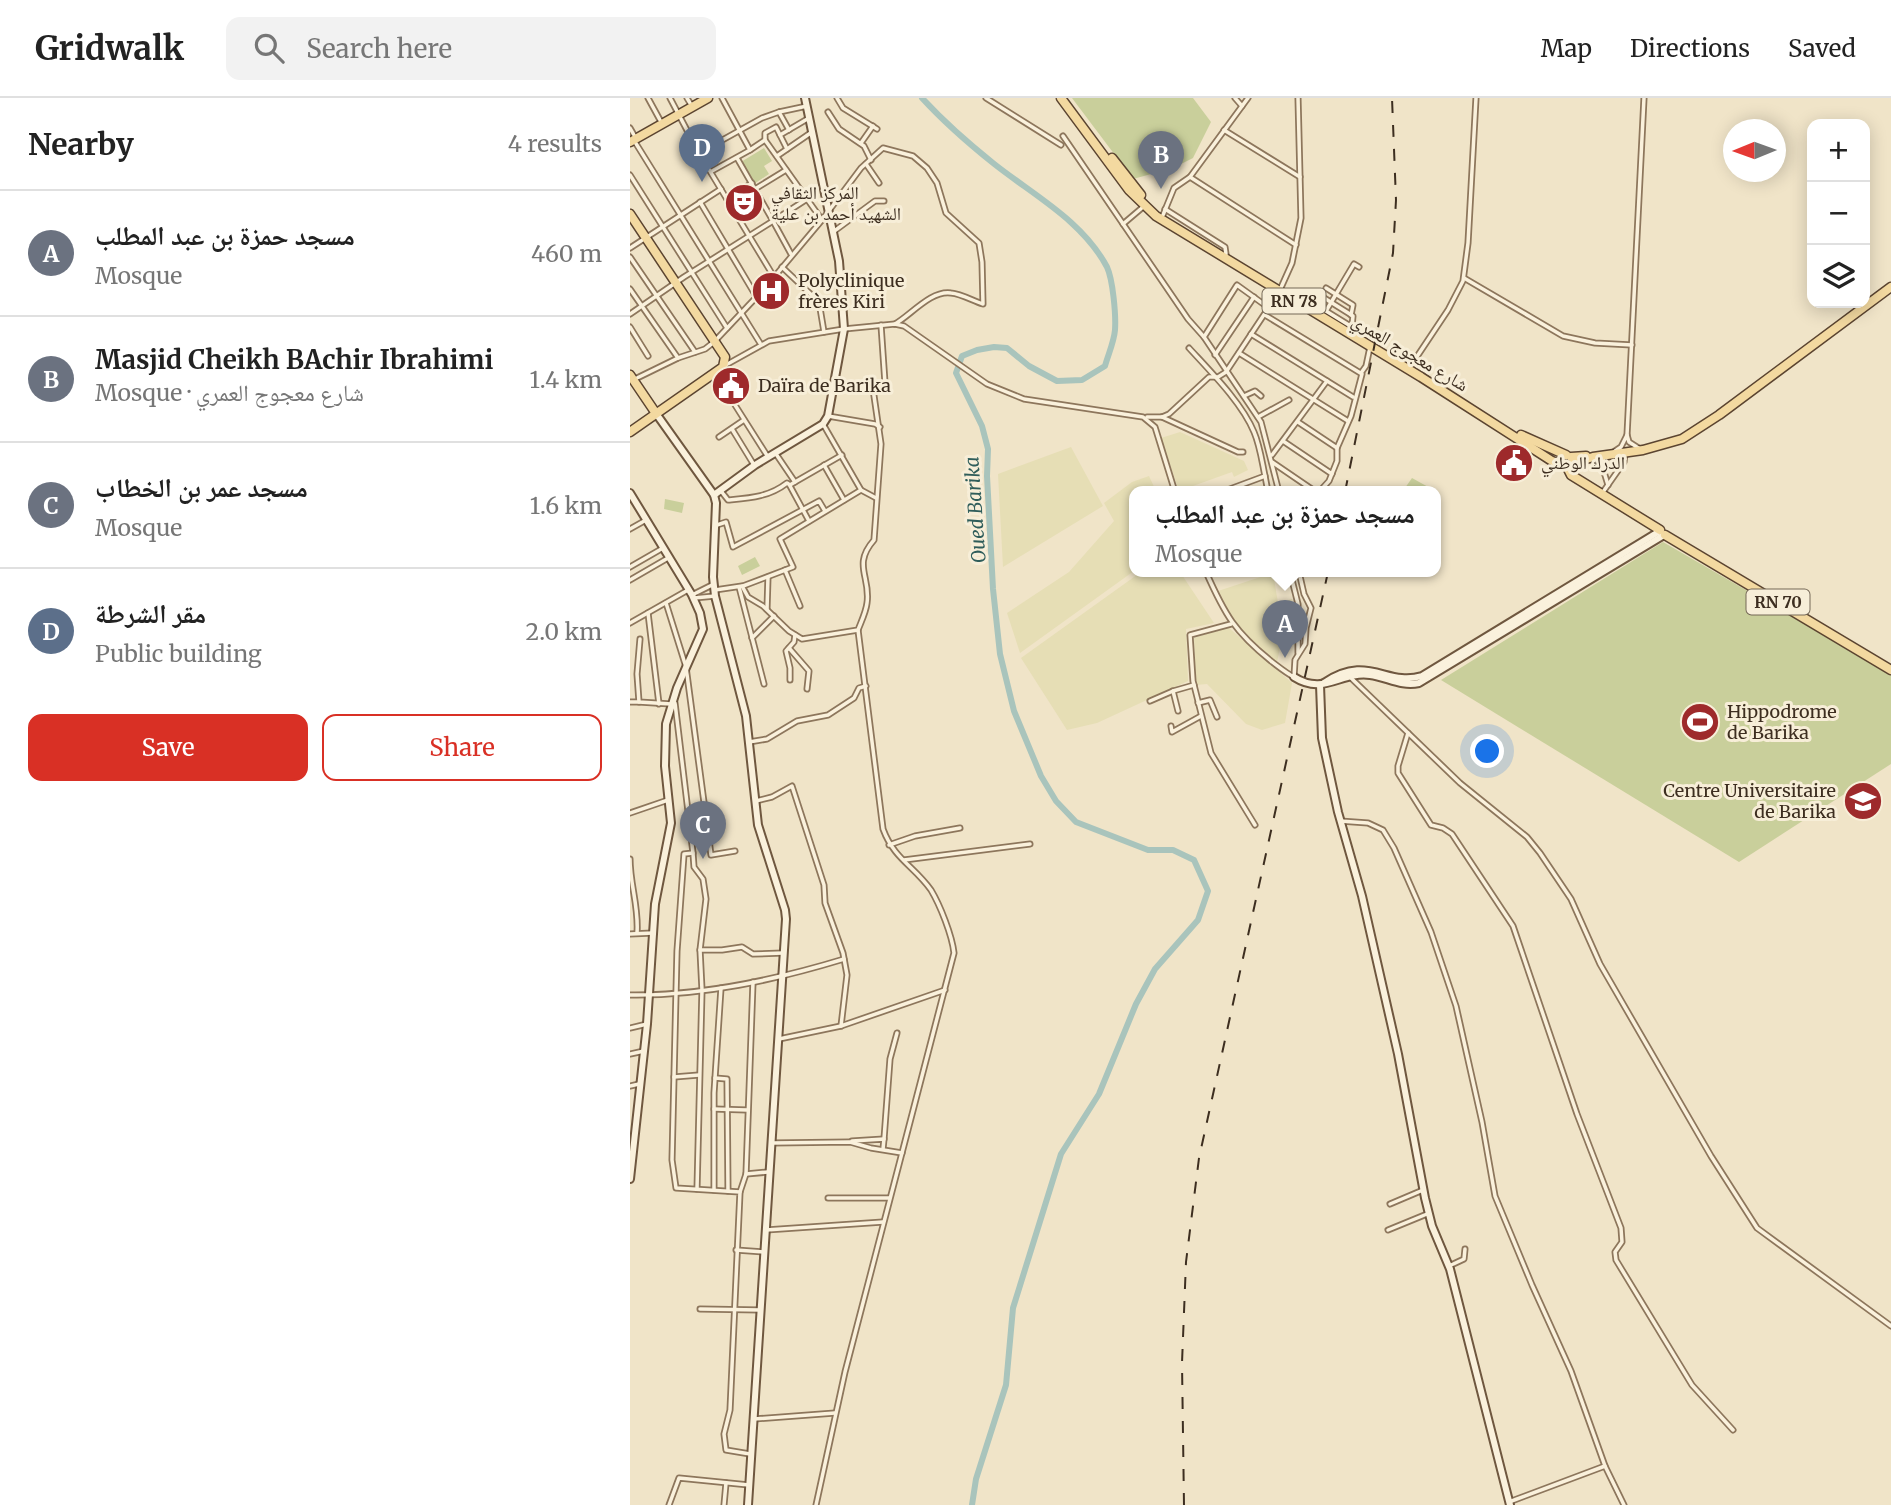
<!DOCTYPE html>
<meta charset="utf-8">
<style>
:root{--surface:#fff;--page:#f2f2f2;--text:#222;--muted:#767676;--line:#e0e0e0;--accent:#d93025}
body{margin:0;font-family:Merriweather,"Noto Naskh Arabic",serif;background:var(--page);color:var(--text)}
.controls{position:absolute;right:21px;top:21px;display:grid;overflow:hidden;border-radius:14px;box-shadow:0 4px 18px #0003}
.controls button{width:63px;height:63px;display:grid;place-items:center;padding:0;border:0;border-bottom:2px solid var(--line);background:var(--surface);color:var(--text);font:35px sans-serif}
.compass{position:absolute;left:1093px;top:21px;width:63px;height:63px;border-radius:50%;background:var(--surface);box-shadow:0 4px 18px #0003;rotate:269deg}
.you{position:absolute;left:858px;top:654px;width:24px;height:24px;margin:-18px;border:5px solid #fff;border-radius:50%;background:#1a73e8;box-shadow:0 0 0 10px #1a73e833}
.badge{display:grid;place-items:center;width:46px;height:46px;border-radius:50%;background:var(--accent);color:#fff;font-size:23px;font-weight:700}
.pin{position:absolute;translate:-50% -58px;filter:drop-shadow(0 2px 4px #0008)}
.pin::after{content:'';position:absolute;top:37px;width:24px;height:21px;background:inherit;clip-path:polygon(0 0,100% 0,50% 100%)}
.popup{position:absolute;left:499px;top:388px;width:312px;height:91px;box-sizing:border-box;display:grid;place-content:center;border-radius:14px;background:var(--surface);filter:drop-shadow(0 2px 5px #0005);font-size:23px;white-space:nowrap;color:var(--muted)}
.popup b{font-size:26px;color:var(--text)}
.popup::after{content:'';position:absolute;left:50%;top:100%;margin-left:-14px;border:14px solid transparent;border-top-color:var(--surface)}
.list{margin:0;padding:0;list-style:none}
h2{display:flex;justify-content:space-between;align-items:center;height:91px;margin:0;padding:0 28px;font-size:30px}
h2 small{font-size:23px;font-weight:400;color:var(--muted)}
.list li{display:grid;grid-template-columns:46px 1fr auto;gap:21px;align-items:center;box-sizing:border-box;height:126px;padding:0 28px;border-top:2px solid var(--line)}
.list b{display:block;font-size:26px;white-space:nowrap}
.list p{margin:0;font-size:23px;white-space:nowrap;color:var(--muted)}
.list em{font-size:23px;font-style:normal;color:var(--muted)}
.actions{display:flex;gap:14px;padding:21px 28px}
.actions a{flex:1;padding:16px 0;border:2px solid var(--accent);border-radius:14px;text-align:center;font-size:24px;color:var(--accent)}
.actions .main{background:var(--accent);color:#fff}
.icon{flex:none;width:38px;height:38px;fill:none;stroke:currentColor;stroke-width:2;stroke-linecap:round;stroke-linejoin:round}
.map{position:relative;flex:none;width:1261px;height:1407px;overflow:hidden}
header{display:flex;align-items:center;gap:42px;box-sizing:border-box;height:98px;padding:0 35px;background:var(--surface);border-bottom:2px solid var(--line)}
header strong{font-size:33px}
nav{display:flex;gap:38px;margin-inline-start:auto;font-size:24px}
.search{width:490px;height:63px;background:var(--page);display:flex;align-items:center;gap:18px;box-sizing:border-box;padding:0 24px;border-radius:14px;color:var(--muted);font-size:26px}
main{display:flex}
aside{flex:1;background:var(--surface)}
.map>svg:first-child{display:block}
</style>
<header>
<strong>Gridwalk</strong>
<div class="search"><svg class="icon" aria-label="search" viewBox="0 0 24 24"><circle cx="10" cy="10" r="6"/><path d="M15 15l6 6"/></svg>Search here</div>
<nav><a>Map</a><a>Directions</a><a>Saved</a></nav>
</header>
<main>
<aside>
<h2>Nearby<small>4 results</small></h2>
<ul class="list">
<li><span class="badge" style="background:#6b7280">A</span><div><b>مسجد حمزة بن عبد المطلب</b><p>Mosque</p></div><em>460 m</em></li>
<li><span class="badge" style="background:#6b7280">B</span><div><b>Masjid Cheikh BAchir Ibrahimi</b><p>Mosque · شارع معجوج العمري</p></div><em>1.4 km</em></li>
<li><span class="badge" style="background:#6b7280">C</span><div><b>مسجد عمر بن الخطاب</b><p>Mosque</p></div><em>1.6 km</em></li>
<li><span class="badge" style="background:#5c6f8a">D</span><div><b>مقر الشرطة</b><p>Public building</p></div><em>2.0 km</em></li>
</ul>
<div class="actions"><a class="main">Save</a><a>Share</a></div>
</aside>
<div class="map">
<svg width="1261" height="1407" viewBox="0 0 1261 1407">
<rect width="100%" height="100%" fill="#f0e4c8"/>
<g fill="#e6deb5">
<path d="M550 334 614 363 618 372 604 379 602 374 549 393 531 340Z"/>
<path d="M441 349 473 408 373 469 368 376Z"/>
<path d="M519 378 526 393 538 390 539 394H504V473L390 555 377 515 439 474 484 423 474 405 502 384Z"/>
<path d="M511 474H550L584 525 556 531 558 583 467 625 437 632 391 560Z"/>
<path d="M643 475 648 505 662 501 664 540 652 541 647 564 607 529 588 493Z"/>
<path d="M598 529 662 585 655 625 632 632 616 626 577 586 566 587 564 540Z"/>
</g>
<g fill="#c9cf9b">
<path d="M442 0H563L581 24 563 60 543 70 503 81Z"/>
<path d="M134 50 142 63 134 68 139 76 124 86 111 64Z"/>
<path d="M782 380 800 390 798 394H782L775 390Z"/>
<path d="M35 401 54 405 52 415 34 411Z"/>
<path d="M1033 444 1261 576V666L1109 764 811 582Z"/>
<path d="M125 459 130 468 112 477 108 468Z"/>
</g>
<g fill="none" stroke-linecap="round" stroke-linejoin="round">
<path stroke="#a9c4bc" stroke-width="6" d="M292 0C314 24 338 45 363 65 403 97 452 122 477 169 483 182 486 217 485 232 484 244 478 257 475 268L452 282 427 283 399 268 377 250 364 249 347 252 332 258 326 275 352 328 358 351 357 378 363 491 370 556 384 613 411 678 426 703 446 724 518 752H543L564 762 578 793 568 822 525 871 506 906 469 996 431 1056 383 1210 376 1287 346 1381 342 1407"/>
<g stroke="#8d765c" stroke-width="7">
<g id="street">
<path d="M18 0 30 22"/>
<path d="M40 0 69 55 144 179"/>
<path d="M57 0 60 5"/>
<path d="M92 0 120 52 135 42V35L146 29 150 37"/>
<path d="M207 0 213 10 247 31"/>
<path d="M356 0 431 47"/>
<path d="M605 0 612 8"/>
<path d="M149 14 159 32"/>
<path d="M198 14 209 31 234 48 241 62"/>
<path d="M0 30 4 37"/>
<path d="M594 32 670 79"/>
<path d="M433 38 558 221 574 239"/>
<path d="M135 42 192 122"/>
<path d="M5 44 130 245"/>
<path d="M231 45 243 28"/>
<path d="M157 51 150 37 179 20"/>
<path d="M69 55 132 20 149 14 177 8"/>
<path d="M147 58 182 34"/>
<path d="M236 66 249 85"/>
<path d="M82 73 120 52"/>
<path d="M0 77 97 230"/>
<path d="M560 79 666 147"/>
<path d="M125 91 156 72"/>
<path d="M97 101 122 85"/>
<path d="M70 104 126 198"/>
<path d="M535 111 595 149 596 156"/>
<path d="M533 117 544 90 560 79 618 0"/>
<path d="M493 126 513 109"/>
<path d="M203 134 245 103H254"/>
<path d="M0 150 91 91"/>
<path d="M161 156 143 123 177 101"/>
<path d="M0 159 65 254"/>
<path d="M152 169 189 204 194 234"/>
<path d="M834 180 933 238 965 245 1002 247"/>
<path d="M696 190 723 207 721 217"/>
<path d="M0 191 48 260"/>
<path d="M691 198 723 218 722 228"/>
<path d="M639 210 607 187 574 239 631 324 649 394"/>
<path d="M0 216 54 179 143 123 107 60"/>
<path d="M635 217 732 276 721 318 707 350V363L699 383 689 394"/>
<path d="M0 229 18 258"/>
<path d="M722 229 696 213 724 166 729 169"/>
<path d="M621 236 723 299"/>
<path d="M559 250C581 274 612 305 624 334 630 348 632 364 635 378L592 394"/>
<path d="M609 255 718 323"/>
<path d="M585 257 624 199"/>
<path d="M94 268 139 243 214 231 265 226 274 228 357 286 394 301 513 319 525 329 545 394"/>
<path d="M780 269 818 212 833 183 838 145 846 0"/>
<path d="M731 275 736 268 740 249"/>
<path d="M86 277 138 359"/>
<path d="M5 281 48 260 75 251 84 244 135 190 192 122 231 70 253 50 283 58 297 70 307 85 316 115 349 145 352 164 353 206C343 203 332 196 321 195 301 192 281 217 265 226"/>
<path d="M614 298 625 293 631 298"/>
<path d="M198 318 245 326 250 329"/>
<path d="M517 319H532L539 316 579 279H588L596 274 649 194 662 165 671 120 668 0"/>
<path d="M532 319 608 354H613"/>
<path d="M628 319 659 302"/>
<path d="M668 324 707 350"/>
<path d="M193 326 231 392 246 400"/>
<path d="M102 331 124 367"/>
<path d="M997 337 1014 0"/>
<path d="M89 339 114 322"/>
<path d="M653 343 702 376"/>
<path d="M985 353 991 349 997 337 999 344 1010 351"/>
<path d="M146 356 165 384 212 357"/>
<path d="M642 357 697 283"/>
<path d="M973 358 974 374 978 387"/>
<path d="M642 364 686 394"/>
<path d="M194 367 214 402"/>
<path d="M635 378 638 394"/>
<path d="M160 388 179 423"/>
<path d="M91 393 98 402C120 400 139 399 157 385L160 387 165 384"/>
<path d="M973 394 994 364 995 356"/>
<path d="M87 427 96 424 103 449 189 403 195 413"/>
<path d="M0 431 16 422"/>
<path d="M0 469 33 450"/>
<path d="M155 472 170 508"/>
<path d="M576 474C595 517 605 534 641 563 649 569 656 575 664 579L665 562 675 546 676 530 681 510 674 496 669 474"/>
<path d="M660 474 668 506V555"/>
<path d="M0 482 38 460"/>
<path d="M113 488 163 469 150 441 231 392"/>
<path d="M109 489 134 586"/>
<path d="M85 492 112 488 118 499 133 508 159 533 172 541 228 532C231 524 236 514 237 505 241 479 222 467 244 442L251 346 243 291 255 285 251 227"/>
<path d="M62 497 82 487"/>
<path d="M64 500 85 498"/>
<path d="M36 505 56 569 81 757 105 753"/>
<path d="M137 511 138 479"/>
<path d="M18 515 29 606"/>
<path d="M0 525 58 492"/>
<path d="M601 526 560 537 563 583 581 655 625 727"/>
<path d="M122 540 144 518"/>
<path d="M10 541 7 576 9 604 41 606"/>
<path d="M159 550 179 573 177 591"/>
<path d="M720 579 830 685 897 739 910 755 941 801 970 866 1081 1058 1127 1130 1261 1228"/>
<path d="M160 582V570L156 553 164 544 165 537"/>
<path d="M543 593 548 613"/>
<path d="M520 603 543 593 564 587"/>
<path d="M0 604H9"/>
<path d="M45 605 63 755 54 756 47 853 42 1062 46 1090 110 1094 100 1312 94 1336 96 1352 120 1356"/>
<path d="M568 605 580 602 587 619"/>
<path d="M541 628 542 634 571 618"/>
<path d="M778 635 768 668V675L801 727 813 730 822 736 883 828 947 1016 991 1130 992 1144 985 1154 986 1162 1062 1287 1103 1332"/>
<path d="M119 644 137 641 167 623 198 617 224 600 229 590 236 588"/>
<path d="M126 703 142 699 162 688 194 787 195 805 213 855 217 877 211 928"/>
<path d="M0 715 38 702"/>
<path d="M710 723 738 725 753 732 764 750 801 834 826 908 852 1024 865 1098 902 1187 941 1273 975 1368 879 1404"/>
<path d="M259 747 285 738 330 730"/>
<path d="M63 755 64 769 73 781 76 801 70 852 72 892 67 1091"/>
<path d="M0 761C0 787 9 809 7 835"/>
<path d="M274 762 400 746"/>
<path d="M0 836 23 835"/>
<path d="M70 852H92L112 849 123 856 153 855"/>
<path d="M0 897C73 898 145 882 214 861"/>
<path d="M0 930 17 926"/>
<path d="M149 941 211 928 315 892"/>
<path d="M0 956 14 953"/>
<path d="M44 979 69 977"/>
<path d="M85 980 97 981 98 1093"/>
<path d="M0 988 9 986"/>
<path d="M84 1011 117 1012"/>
<path d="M254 1041 260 961 267 935"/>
<path d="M222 1043 254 1041 253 1051"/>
<path d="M142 1045 220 1044 241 1050 272 1055"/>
<path d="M116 1076 138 1074"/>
<path d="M84 1092V995L91 890"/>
<path d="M110 1094 116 1076 123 884"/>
<path d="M198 1100H259"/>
<path d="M760 1106 793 1092"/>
<path d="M136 1132 253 1124"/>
<path d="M758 1132 797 1116"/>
<path d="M106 1152 135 1154"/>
<path d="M819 1168 834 1161 835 1151"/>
<path d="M70 1211 130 1212"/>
<path d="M124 1321 205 1315"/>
<path d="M975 1368 994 1407"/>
<path d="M39 1407 49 1380 119 1387"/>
<path d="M94 1407 96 1385"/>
<path d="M186 1407 215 1274 324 855C322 837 310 807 301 792 284 768 264 761 253 731L228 532"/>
</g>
</g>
<g stroke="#6f573f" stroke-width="10">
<g id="secondary">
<path d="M25 314 84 397 86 405 83 479 85 498 116 618 128 727 155 812 156 821 118 1407"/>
<path d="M0 395 62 497 70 515 73 531 47 590 36 626 35 668 41 725 25 806 17 926 0 1081"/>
<path d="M84 397 125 367 193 326 198 318 214 231 209 163 175 0"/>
<path d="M664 579C694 598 711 573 740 577 757 579 771 589 789 585L1034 437"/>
<path d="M694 585C738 555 756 589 792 578L1030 433"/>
<path d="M690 587 692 640 708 714 732 798 768 956 795 1100 802 1128 820 1171 880 1407"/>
</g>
</g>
<g stroke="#5b4430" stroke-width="11">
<g id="primary">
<path d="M431 0 499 92 526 118 791 279 922 363 932 367"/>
<path d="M0 44 78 0"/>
<path d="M482 60 511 97"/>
<path d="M0 116 95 259 93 269 0 334"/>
<path d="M0 277 25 314"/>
<path d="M891 337 936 357"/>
<path d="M941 359 956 358"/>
<path d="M943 365 963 359 1013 352 1052 341 1089 317 1261 189"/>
<path d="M937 369 941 377 1030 432"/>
<path d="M1035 437 1261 572"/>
</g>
</g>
<use href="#street" stroke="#faf1dc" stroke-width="3.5"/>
<use href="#secondary" stroke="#faf1dc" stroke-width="6"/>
<use href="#primary" stroke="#f3d9a0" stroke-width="8"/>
<g stroke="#3d2e20" stroke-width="2" stroke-dasharray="12 12" stroke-linecap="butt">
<path d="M715 394 763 155 766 102 762 0"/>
<path d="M554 1407 552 1265 556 1164 569 1060 698 474"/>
</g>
</g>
<defs>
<g id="theatre-disc" transform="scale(2.0125)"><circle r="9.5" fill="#9e2a2b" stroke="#f7eed8"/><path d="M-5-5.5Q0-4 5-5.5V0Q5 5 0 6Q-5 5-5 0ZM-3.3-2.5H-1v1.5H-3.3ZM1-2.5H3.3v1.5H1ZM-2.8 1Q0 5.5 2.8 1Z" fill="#fff"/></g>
<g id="hospital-disc" transform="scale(2.0125)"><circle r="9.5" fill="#9e2a2b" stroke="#f7eed8"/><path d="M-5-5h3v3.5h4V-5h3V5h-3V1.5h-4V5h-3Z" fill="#fff"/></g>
<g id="civic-disc" transform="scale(2.0125)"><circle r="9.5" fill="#9e2a2b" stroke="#f7eed8"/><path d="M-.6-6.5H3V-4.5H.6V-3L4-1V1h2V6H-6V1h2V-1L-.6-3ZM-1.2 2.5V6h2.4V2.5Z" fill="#fff"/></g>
<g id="stadium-disc" transform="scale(2.0125)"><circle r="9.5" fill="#9e2a2b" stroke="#f7eed8"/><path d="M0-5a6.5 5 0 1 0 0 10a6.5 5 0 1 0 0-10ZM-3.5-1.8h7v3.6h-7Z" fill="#fff"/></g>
<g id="university-disc" transform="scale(2.0125)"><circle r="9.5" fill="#9e2a2b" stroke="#f7eed8"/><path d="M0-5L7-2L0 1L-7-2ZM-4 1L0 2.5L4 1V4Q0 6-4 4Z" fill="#fff"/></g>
</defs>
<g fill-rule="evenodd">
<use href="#theatre-disc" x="114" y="105"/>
<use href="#hospital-disc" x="141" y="193"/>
<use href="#civic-disc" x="101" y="288"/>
<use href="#civic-disc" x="884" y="365"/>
<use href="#stadium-disc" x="1070" y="624"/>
<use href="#university-disc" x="1233" y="703"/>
</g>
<g text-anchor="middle" stroke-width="6" stroke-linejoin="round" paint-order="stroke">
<g fill="#f7eed8" stroke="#756857" stroke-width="2">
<rect x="632.5" y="190.5" width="63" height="25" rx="5"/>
<rect x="1116.5" y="491.5" width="63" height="25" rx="5"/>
</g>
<g font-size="16" font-weight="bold" fill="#3d2e20">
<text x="664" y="209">RN 78</text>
<text x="1148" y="510">RN 70</text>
</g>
<g font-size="18" fill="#3d2e20" stroke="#f7eed8" text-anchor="start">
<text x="141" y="101">المركز الثقافي<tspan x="141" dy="21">الشهيد أحمد بن علية</tspan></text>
<text x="168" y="189">Polyclinique<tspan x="168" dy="21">frères Kiri</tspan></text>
<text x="128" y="294">Daïra de Barika</text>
<text x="911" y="371">الدرك الوطني</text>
<text x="1097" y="620">Hippodrome<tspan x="1097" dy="21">de Barika</tspan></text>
<text x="1206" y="699" text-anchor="end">Centre Universitaire<tspan x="1206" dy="21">de Barika</tspan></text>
</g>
<g font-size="18" fill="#3d2e20" stroke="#f7eed8">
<text transform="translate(780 255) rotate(31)" y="6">شارع معجوج العمري</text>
</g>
<g font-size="19" font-style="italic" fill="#2f5d5a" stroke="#f7eed8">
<text transform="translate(345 412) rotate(-94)" y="7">Oued Barika</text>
</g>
</g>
</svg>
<div class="controls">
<button>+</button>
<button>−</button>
<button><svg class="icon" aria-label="layers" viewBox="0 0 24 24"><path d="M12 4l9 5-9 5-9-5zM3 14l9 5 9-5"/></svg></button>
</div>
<svg class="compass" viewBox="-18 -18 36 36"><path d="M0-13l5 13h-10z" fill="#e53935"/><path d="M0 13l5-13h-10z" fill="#767676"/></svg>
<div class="you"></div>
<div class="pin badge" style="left:655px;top:560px;background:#6b7280">A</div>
<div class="popup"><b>مسجد حمزة بن عبد المطلب</b>Mosque</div>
<div class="pin badge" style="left:531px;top:91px;background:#6b7280">B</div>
<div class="pin badge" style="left:73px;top:761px;background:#6b7280">C</div>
<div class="pin badge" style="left:72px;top:84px;background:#5c6f8a">D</div>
</div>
</main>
